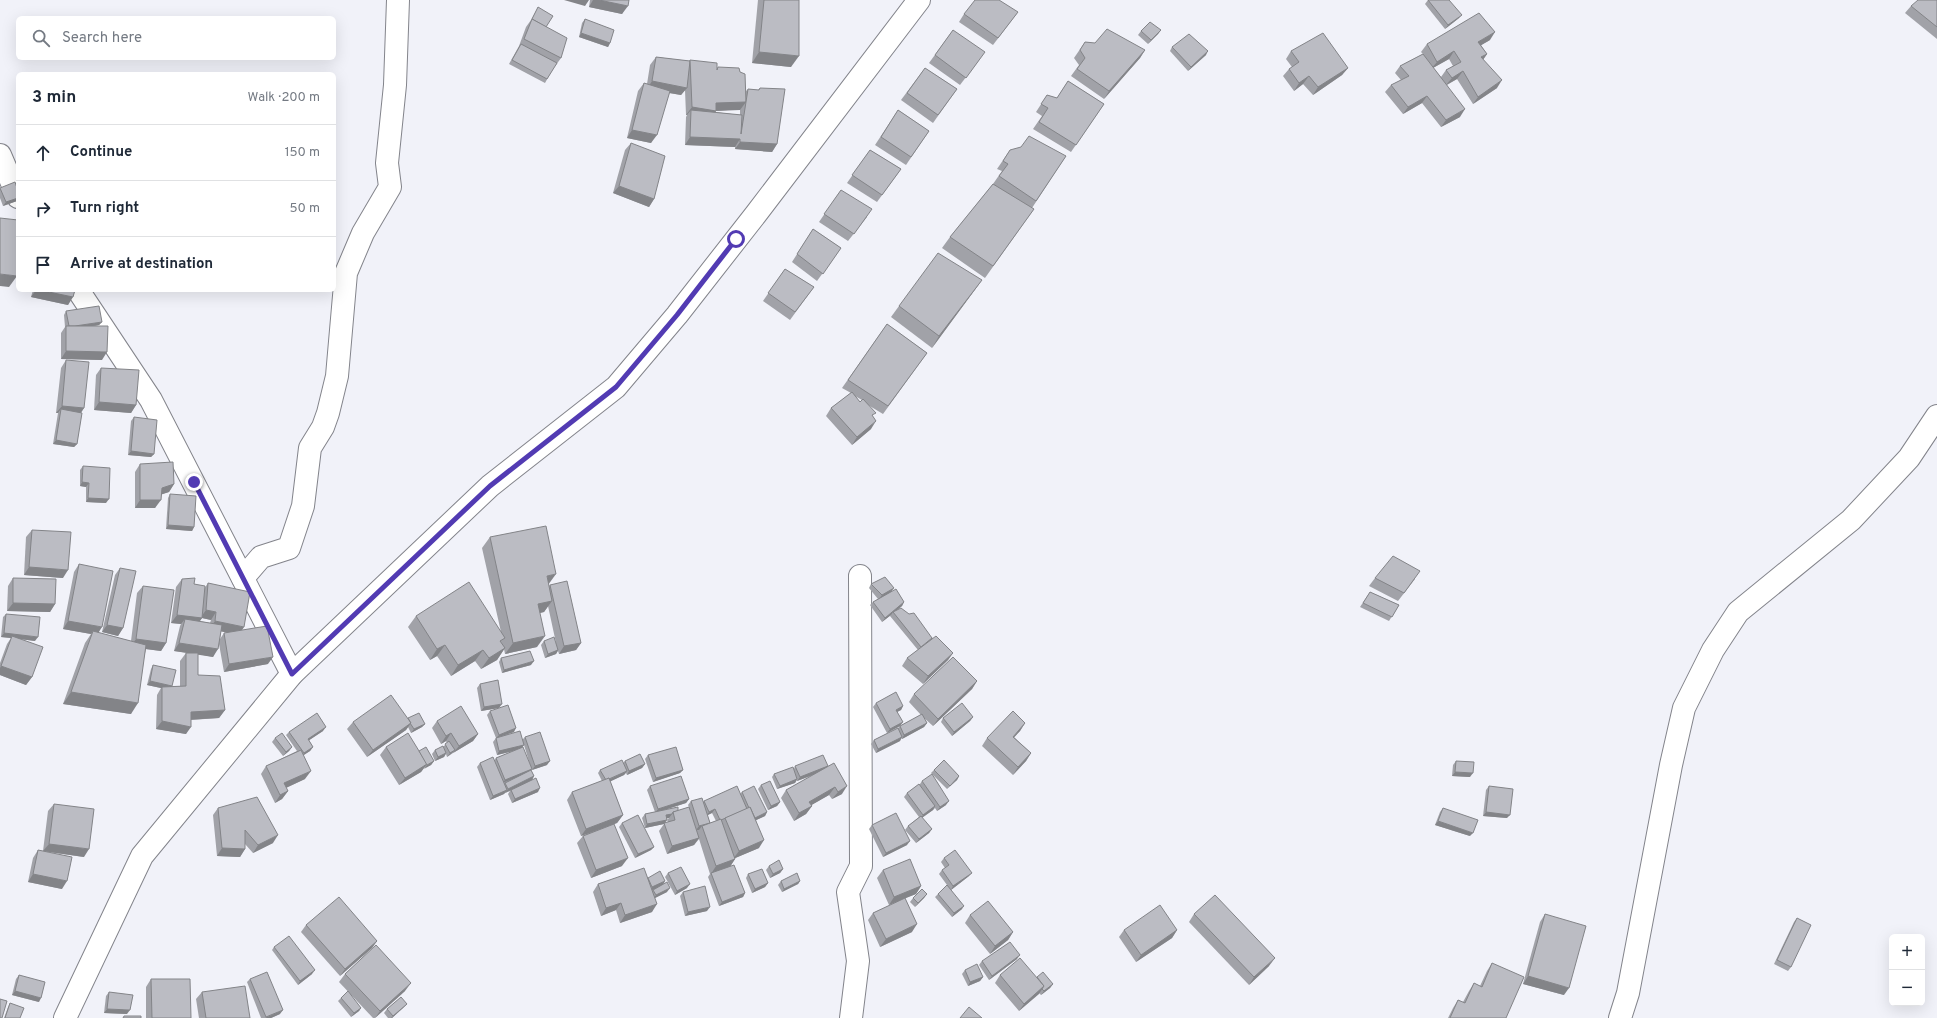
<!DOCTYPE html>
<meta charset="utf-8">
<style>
:root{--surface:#fff;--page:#f2f2f3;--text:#1f2937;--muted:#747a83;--line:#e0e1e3}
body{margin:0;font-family:Overpass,sans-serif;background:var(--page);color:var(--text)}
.controls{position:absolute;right:12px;bottom:12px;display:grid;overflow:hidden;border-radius:6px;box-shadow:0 4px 16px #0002}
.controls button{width:36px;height:36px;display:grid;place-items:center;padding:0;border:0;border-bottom:1px solid var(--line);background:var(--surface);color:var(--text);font:20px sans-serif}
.stop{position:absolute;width:12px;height:12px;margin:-9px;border:3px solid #523bb3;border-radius:50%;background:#fff}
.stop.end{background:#523bb3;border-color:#fff;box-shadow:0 1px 4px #0008}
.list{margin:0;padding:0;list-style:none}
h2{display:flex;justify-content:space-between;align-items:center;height:52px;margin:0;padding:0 16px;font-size:17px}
h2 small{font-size:13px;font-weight:400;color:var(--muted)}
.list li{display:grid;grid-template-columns:26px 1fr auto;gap:12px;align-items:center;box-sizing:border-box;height:56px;padding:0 16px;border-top:1px solid var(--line)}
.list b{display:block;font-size:15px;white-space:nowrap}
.list em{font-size:13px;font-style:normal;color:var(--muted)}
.icon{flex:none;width:22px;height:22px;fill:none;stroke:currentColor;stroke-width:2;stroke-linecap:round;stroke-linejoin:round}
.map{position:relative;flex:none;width:1937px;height:1018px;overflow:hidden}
.search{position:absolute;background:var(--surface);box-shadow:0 4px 16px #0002;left:16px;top:16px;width:320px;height:44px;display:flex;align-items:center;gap:10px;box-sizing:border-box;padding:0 14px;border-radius:6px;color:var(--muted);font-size:15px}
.panel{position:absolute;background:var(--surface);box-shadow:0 4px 16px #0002;left:16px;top:72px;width:320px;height:220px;border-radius:6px}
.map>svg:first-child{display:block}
</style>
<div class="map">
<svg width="1937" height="1018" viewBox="0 0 1937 1018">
<rect width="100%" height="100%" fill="#f1f2f9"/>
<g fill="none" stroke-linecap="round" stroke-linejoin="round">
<g stroke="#83848b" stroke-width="24">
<g id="street">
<path d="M0 155 18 197"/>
<path d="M78 290 151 400 292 674"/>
<path d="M243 578 261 557 289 548 303 506 310 448 323 427 328 413 337 376 346 273 363 233 390 187 387 163 395 85 398 0"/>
<path d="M65 1018 142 856 292 674 490 486 616 387 677 315 756 214 919 0"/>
<path d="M851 1018 858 961 848 892 861 866 860 576"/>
</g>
</g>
<g stroke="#83848b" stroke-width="24">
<path id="secondary" d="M1620 1018 1628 993 1671 765 1684 708 1713 650 1738 612 1851 520 1909 458 1937 416"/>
</g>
<use href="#street" stroke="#fff" stroke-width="22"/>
<use href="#secondary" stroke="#fff" stroke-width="22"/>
</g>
<g fill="#a1a2a8" fill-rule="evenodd">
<path d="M590 0H629L622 14 589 7Z"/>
<path d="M758 0H799L791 67 752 63Z"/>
<path d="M1428 0 1459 18 1445 29 1425 4Z"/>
<path d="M1937 0V39L1905 13 1911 6Z"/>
<path d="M538 7 546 27 561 58 556 65H555L545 83 509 64 519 46 526 27 531 20 536 11Z"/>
<path d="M1018 12 993 45 959 22 964 14Z"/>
<path d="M585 19 610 43 608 47 579 37 582 23Z"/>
<path d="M953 30 979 60 960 85 929 63Z"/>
<path d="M1161 30 1158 34 1148 44 1138 35 1141 31Z"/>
<path d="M1490 40 1481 45 1487 54 1483 60 1497 88 1473 104 1457 79 1447 85 1460 117 1441 127 1422 103 1403 114 1385 92 1391 85 1401 80 1395 73 1400 66 1423 54 1421 52 1427 44ZM1449 59 1453 66 1446 70 1441 77 1433 68Z"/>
<path d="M1085 42 1145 50 1140 58 1104 99 1071 76 1079 65 1074 58Z"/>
<path d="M1172 47 1206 55 1188 71 1170 51Z"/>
<path d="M1291 51 1348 68 1342 75 1313 95 1303 84 1294 91 1283 76 1289 69 1292 67 1286 59Z"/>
<path d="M656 57 689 61 690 60 717 68 745 92 748 89 758 90 760 88 777 144 772 152 735 149V147L685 145 686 117 687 115H686L685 90 681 95 669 93 651 143 627 138 638 91 644 83 647 84 650 65ZM740 109V115L715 112 716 111Z"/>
<path d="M925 68 957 89 933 123 901 100Z"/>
<path d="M1068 81 1104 104 1071 152 1033 129 1042 116 1036 112 1047 95 1057 98Z"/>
<path d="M898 110 929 131 906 165 875 145Z"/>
<path d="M631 143 654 199 649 207 613 193 625 150Z"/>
<path d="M870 150 901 169 877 202 847 183Z"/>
<path d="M1010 150 1066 156 1032 208 1034 209 985 278 942 248 950 237 993 184 1002 171 997 169Z"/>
<path d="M0 188 18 198 17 201 3 206 0 198Z"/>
<path d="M841 190 867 217 848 241 819 222Z"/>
<path d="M813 229 841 248 817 281 792 262Z"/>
<path d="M785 269 814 287 790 320 763 301Z"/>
<path d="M982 280 932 348 891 317 899 306Z"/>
<path d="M33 290H75L68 305 31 297Z"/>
<path d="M66 311 102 322 99 325 95 326 102 360 61 359V333L65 327 64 315Z"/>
<path d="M887 324 927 353 883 414 868 405 873 417 871 429 852 445 826 416 831 408 851 393 842 388ZM855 396 862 400 860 402Z"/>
<path d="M66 360 84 408 81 413 77 444 74 447 53 444 58 413H56L61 368Z"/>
<path d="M101 368 136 405 131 413 94 410 96 375Z"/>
<path d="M134 417 154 454 151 457 128 455 131 421Z"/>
<path d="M140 464 174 484 169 492 162 494 155 508H135V472Z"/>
<path d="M83 466 106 503 86 502V487L80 486V470Z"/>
<path d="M170 494 194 527 192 531 166 529 168 498Z"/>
<path d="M32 530 63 578 24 575 26 537Z"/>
<path d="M490 537 548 585 549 586 550 585 581 643 576 650 559 654 558 651 556 654 545 658 541 645 544 641 556 643 548 606 544 612 540 613 537 647 505 654 504 649 497 660 481 669 475 661 451 676 437 656 430 660 408 627 416 616 501 632 482 548Z"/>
<path d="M79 564 98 633 131 641 137 593 143 586 166 643 161 651 146 649 131 714 63 704 85 643 91 634 63 629 74 572Z"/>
<path d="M120 568 123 628 118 636 102 632 115 575Z"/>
<path d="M13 578 55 604 50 612 7 611 8 586Z"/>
<path d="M1375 578 1415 579 1398 601 1369 586Z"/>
<path d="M182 579 194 584 204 589 208 583 242 630 268 664 224 672 219 644 213 657 198 654V675L225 710 219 718 191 720 186 734 156 729 157 695 161 688 147 685 151 669 153 665 172 686V687L180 686V661L186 653H189L174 651 180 626 181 624 171 623 176 587ZM202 618 211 620 210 623 200 621ZM221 631 228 633H224L220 639Z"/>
<path d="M871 584 891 592 904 602 902 606 896 611 953 653 948 660 923 684 902 666 907 658 918 650 890 616 891 615 882 622 870 605 873 602 878 599 869 588Z"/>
<path d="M1370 592 1399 605 1389 621 1360 607Z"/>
<path d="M6 614 35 641 20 639 32 677 26 685 0 675V663L7 644 11 638 1 637 3 617Z"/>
<path d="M501 658 531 665 502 673 499 662Z"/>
<path d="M977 681 972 689 933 726 923 717 927 723 924 727 902 739 901 738 900 741 876 753 871 744 874 740 898 728 900 726 887 733 873 707 876 703 903 706 901 710 897 712 900 726 921 715 909 702 914 694Z"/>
<path d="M480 684 499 708 481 711 477 688Z"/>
<path d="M490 711 514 732 508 734 522 740 525 737 547 765 532 770V769L531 770 534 776 532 780 538 792 512 803 508 794 510 791 505 793 504 794 490 800 477 767 480 763 494 761 496 758 514 751 497 755 493 742 496 738 487 715ZM524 745 531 768 522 748Z"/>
<path d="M973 717 970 721 952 736 941 722 943 718Z"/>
<path d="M408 718 425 724 422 727 411 733 408 727 406 730 367 757 347 729 353 722Z"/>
<path d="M437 721 478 734 473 741 453 753 447 757 446 754 444 757 435 761 432 754 435 750 443 747 447 743 446 741 441 744 432 728Z"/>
<path d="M1025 723 1020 731 1014 737 1031 753 1026 761 1013 775 982 746 987 738Z"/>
<path d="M323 731 309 740 313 747 310 751 303 755 305 779 286 788 288 791 282 799 275 803 261 774 266 766 297 751 286 735 289 732Z"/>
<path d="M275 738 292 747 289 751 283 756 272 742Z"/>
<path d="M386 747 434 761 431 765 424 768 421 772 399 785 380 755Z"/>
<path d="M648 755 683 770 680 773 653 782 645 759Z"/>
<path d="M625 761 645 764 642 768 627 775 626 773 624 775 610 781 623 815 617 823 614 824 622 866 591 878 577 843 583 836 587 834 581 836 567 800 572 792 602 781 598 773 600 770 623 763Z"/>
<path d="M1456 761 1470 777 1452 776 1453 765Z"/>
<path d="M795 766H828L842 794 832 799 829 795 811 805 812 806 806 814 794 821 781 798 786 790 814 775 797 781V780L795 783 777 789 772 777 774 774 794 769Z"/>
<path d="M934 770 959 776 957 780 947 789 931 773Z"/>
<path d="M922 781 946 805 937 811 935 808 933 810 922 818 932 829 929 833 916 843 905 830 908 826 919 817 904 797 907 793 920 784Z"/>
<path d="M761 785 780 802 777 806 768 810 758 789Z"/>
<path d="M650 786 689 799 686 803 664 810 678 811 689 807 688 805 691 801 703 802 704 801 740 794 742 792 767 812 765 816 756 820 759 848 735 858V859L730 866 745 893 743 897 719 906 708 877 710 874 699 839 694 845 667 854 659 831 664 824 645 828 642 818 645 814 655 812 647 790ZM712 813 716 821 710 823 707 815ZM667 818H669L667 820 668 822 665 823Z"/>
<path d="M1489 786 1507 818 1483 816 1486 790Z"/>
<path d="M54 804 84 857 48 852 62 889 28 882 33 858 38 850 43 851 48 811Z"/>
<path d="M218 808 273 843 253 853 245 844V849L240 857 217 856 213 815Z"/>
<path d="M1443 808 1470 836 1435 825 1440 812Z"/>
<path d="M622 823 654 847 651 850 635 858 619 827Z"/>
<path d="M872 825 907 845 883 857 869 829Z"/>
<path d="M944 858 969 876 951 890 962 909 952 917 935 897 947 885 939 874 942 870 945 868 941 862Z"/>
<path d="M769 866 783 869 780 873 770 878 766 870Z"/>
<path d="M883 870 921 886 916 894 905 898 912 932 880 947 868 920 873 913 901 900 889 905 877 878Z"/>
<path d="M668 873 687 888 675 895 665 877Z"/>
<path d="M748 874 768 883 765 887 752 893 746 878Z"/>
<path d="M648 878 663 884 667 892 655 898 652 912 620 923 616 910 601 916 593 892 598 884Z"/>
<path d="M781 881H800L798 884 782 892 778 885Z"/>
<path d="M683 892 707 911 685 916 680 896Z"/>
<path d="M927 894 924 898 915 907 910 902 913 898Z"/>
<path d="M1194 914 1269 966 1249 985 1189 922Z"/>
<path d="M1545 914 1564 995 1523 984 1540 922Z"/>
<path d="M970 915 1013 932 1008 940 990 954 965 923Z"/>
<path d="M1797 918 1791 967 1788 971 1774 964 1794 922Z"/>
<path d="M306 925 377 941 372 948 340 976 301 932Z"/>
<path d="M1124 930H1177L1172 938 1136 962 1119 937Z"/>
<path d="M274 947 312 974 298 985 272 950Z"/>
<path d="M1017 959 989 980 979 965 982 961Z"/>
<path d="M1492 963 1506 1018H1448L1453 1008 1458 1000 1463 1002 1469 991 1474 983 1480 986 1487 971Z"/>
<path d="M965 970 983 977 980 981 968 986 962 974Z"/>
<path d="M345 974 405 991 375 1018H373L339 982Z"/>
<path d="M19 975 39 1002 12 995 16 979Z"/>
<path d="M1000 975 1037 977 1053 984 1050 988 1041 995 1039 993 1019 1011 995 983Z"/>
<path d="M151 979 191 1018H146V987Z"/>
<path d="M250 979 280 1014 271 1018H261L247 982Z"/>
<path d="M109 992 127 1014 104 1013 106 996Z"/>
<path d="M202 992 250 1018H199L196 999Z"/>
<path d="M341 998 361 1008 359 1011 351 1017 338 1001Z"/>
<path d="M10 1003 20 1018H4L8 1007Z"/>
<path d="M407 1004 404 1007 392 1018H388L384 1013 387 1009Z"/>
</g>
<g fill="#838488">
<path d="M564 0H589L585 6Z"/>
<path d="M593 0H599L628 6 622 14 589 7Z"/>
<path d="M1462 15 1459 18 1445 29 1448 25Z"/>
<path d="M1161 30 1158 34 1148 44 1151 40Z"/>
<path d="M1495 32 1490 40 1473 50 1478 42Z"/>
<path d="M581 33 610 43 608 47 579 37Z"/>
<path d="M1145 50 1140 58 1104 99 1109 91Z"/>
<path d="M1208 51 1206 55 1188 71 1191 67Z"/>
<path d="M1454 51 1449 59 1431 69 1437 62Z"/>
<path d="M759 52 799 56 791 67 752 63Z"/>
<path d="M1487 54 1482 61 1481 57Z"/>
<path d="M1348 68 1342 75 1313 95 1318 87Z"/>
<path d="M1463 71 1457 79 1446 85 1452 78Z"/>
<path d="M1309 76 1303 84 1294 91 1299 83Z"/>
<path d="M1502 80 1497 88 1473 104 1478 97Z"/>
<path d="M652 81 687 88 681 95 647 89Z"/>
<path d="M1427 96 1422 103 1403 114 1408 107Z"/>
<path d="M746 102 740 110 715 111H716L711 118 691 110 687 115H686L692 107 716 103Z"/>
<path d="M1465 109 1460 117 1441 127 1446 120Z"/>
<path d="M632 130 657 135 651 143 627 138Z"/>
<path d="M690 137 740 139 735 147 685 145Z"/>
<path d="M740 142 777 144 772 152 735 149Z"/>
<path d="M619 186 654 199 649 207 613 193Z"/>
<path d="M18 198 17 201 3 206 6 202Z"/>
<path d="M0 274 17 276 9 287 0 286Z"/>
<path d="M982 280 974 291 932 348 939 336Z"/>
<path d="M36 290H39L73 297 68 305 31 297Z"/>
<path d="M102 322 99 325 66 330 69 327Z"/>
<path d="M66 351 107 352 102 360 61 359Z"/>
<path d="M99 402 136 405 131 413 94 410Z"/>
<path d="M62 406 84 408 79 415 61 409 58 413H56Z"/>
<path d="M876 421 871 429 852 445 857 437Z"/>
<path d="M56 440 77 444 74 447 53 444Z"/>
<path d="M131 451 154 454 151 457 128 455Z"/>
<path d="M82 482 89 483 86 487 80 486Z"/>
<path d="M174 484 169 492 157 496 162 488Z"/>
<path d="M88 498 109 499 106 503 86 502Z"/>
<path d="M140 500H161L155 508H135Z"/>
<path d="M168 525 194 527 192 531 166 529Z"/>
<path d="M29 567 68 570 63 578 24 575Z"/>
<path d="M556 574 548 585 547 576Z"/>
<path d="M894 588 891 592 879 599 882 595Z"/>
<path d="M552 601 544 612 530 615 538 604Z"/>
<path d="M904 602 902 606 893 613V612L891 615 882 622 885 618Z"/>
<path d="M13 603 55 604 50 612 7 611Z"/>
<path d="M206 610 216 612 211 620 202 618 197 625 185 619 181 624 171 623 177 615 201 617Z"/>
<path d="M68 621 102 627 97 635 93 631 91 634 63 629Z"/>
<path d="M215 621 244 627 239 635 209 629Z"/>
<path d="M107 625 123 628 118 636 102 632Z"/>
<path d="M4 633 38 637 35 641 12 638V636L11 638 1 637Z"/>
<path d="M545 636 537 647 505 654 513 643Z"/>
<path d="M136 639 166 643 161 651 130 647Z"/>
<path d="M179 643 218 649 213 657 174 651Z"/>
<path d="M581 643 576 650 559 654 564 646Z"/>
<path d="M445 645 437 656 430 660 437 649Z"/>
<path d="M505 648 497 660 481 669 489 658Z"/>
<path d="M483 650 475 661 451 676 458 665Z"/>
<path d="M558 650 556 654 545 658 548 654Z"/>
<path d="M953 653 948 660 923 684 928 676Z"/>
<path d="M273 657 268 664 224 672 229 664Z"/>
<path d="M534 661 531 665 502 673 504 670Z"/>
<path d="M1 666 32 677 26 685 0 675V668Z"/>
<path d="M150 681 172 686 170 690 147 685Z"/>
<path d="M977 681 972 689 933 726 938 719Z"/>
<path d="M71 692 138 703 131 714 63 704Z"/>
<path d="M502 704 499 708 481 711 484 707Z"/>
<path d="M903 706 901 710 893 714 896 710Z"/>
<path d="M225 710 219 718 186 720 191 712Z"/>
<path d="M973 717 970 721 952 736 954 732Z"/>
<path d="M162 721 191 727 186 734 156 729Z"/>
<path d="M903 722 900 726 887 733 890 729Z"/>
<path d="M411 723 406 730 367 757 373 750Z"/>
<path d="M927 723 924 727 902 739 904 735Z"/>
<path d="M1025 723 1020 731 1008 744 1013 737Z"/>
<path d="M425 724 422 727 411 733 414 729Z"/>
<path d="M326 727 323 731 305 743 308 739Z"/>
<path d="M516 728 514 732 496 738 499 735Z"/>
<path d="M451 733 446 741 441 744 446 736Z"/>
<path d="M478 734 473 741 453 753 459 746Z"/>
<path d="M902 737 900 741 876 753 878 749Z"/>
<path d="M524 745 521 749 497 755 499 751Z"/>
<path d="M292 747 289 751 283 756 286 752Z"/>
<path d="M313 747 310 751 301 757 304 753Z"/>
<path d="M455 750 452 753 447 757 450 753Z"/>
<path d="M446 753 444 757 435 761 438 757Z"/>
<path d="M1031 753 1026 761 1013 775 1018 767Z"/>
<path d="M434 761 431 765 424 769 427 765Z"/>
<path d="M550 761 547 765 532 770 535 766Z"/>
<path d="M427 764 421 772 399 785 405 778Z"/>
<path d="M645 764 642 768 627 775 629 771Z"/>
<path d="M828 766 825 770 797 781 800 777Z"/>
<path d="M532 769 529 773 502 783 505 780Z"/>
<path d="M683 770 680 773 653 782 656 778Z"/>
<path d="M311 771 305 779 279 791 284 783Z"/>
<path d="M627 771 624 775 603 785 606 781Z"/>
<path d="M1455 772 1473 773 1470 777 1452 776Z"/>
<path d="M534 776 532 780 505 793 508 789Z"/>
<path d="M959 776 957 780 947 789 950 786Z"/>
<path d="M797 779 795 783 777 789 780 786Z"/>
<path d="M847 786 842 794 832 799 838 792Z"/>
<path d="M835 787 829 795 803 810 809 802Z"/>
<path d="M540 788 538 792 512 803 515 799Z"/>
<path d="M507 790 504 794 490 800 493 796Z"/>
<path d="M288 791 282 799 275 803 280 795Z"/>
<path d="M689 799 686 803 655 813 658 809Z"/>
<path d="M949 801 946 805 937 811 940 807Z"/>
<path d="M780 802 777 806 768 810 771 806Z"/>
<path d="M812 806 806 814 794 821 799 813Z"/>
<path d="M935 806 933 810 920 819 923 815Z"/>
<path d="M715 809 712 813 706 816 709 812Z"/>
<path d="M767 812 765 816 752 822 755 818Z"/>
<path d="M1486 812 1510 815 1507 818 1483 816Z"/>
<path d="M672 814 669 818 663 819 666 815Z"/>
<path d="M623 815 617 823 581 836 586 829Z"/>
<path d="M667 820 664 824 645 828 647 824Z"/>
<path d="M1438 821 1473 833 1470 836 1435 825Z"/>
<path d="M699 826H702L699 830H696Z"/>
<path d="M932 829 929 833 916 843 919 839Z"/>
<path d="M278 835 273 843 253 853 258 845Z"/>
<path d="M699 838 694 845 667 854 672 846Z"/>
<path d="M764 840 759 848 733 859 739 851Z"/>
<path d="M910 841 907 845 883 857 886 853Z"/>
<path d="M49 844 89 849 84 857 43 851Z"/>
<path d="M654 847 651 850 635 858 638 854Z"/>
<path d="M222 848 245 849 240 857 217 856Z"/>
<path d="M628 858 622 866 591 878 596 870Z"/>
<path d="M735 859 730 867 711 874 716 866Z"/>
<path d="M783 869 780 873 770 878 773 874Z"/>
<path d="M972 873 969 876 951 890 953 886Z"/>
<path d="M33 874 67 881 62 889 28 882Z"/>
<path d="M665 881 663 885 650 891 652 887Z"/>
<path d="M800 881 798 884 782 892 784 889Z"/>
<path d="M768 883 765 887 752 893 755 889Z"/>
<path d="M690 884 687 888 675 895 677 891Z"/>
<path d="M921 886 916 894 889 905 894 897Z"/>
<path d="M670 888 667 892 653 899 656 895Z"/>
<path d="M745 893 743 897 719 906 722 902Z"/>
<path d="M927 894 924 898 915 907 918 903Z"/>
<path d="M621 903 616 910 601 916 606 908Z"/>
<path d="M657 904 652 912 620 923 625 915Z"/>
<path d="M964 906 962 909 952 917 954 913Z"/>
<path d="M710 907 707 911 685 916 688 912Z"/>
<path d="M917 924 912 932 880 947 886 939Z"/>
<path d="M1177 930 1172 938 1136 962 1141 955Z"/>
<path d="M1013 932 1008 940 990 954 995 946Z"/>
<path d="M377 941 372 948 340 976 345 969Z"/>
<path d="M1020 955 1017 959 989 980 992 976Z"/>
<path d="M1275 958 1269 966 1249 985 1254 977Z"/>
<path d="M315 970 312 974 298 985 300 981Z"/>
<path d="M1528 976 1569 988 1564 995 1523 984Z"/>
<path d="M983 977 980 981 968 986 970 982Z"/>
<path d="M411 983 405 991 375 1018 380 1011Z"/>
<path d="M1053 984 1050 988 1041 995 1044 991Z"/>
<path d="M1044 986 1039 994 1019 1011 1024 1004Z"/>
<path d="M15 991 41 998 39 1002 12 995Z"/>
<path d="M407 1004 404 1007 392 1018H391L393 1016Z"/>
<path d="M361 1008 359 1011 351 1017 354 1013Z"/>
<path d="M107 1009 130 1010 127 1014 104 1013Z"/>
<path d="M283 1010 280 1014 271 1018H265Z"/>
</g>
<g fill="#bbbcc3" stroke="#838488">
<path d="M599 0H629L628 6Z"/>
<path d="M764 0H799V56L759 52Z"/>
<path d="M975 0H999L1018 12 998 38 964 14Z"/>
<path d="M1428 0H1449L1462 15 1448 25Z"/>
<path d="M1918 0H1937V27L1911 6Z"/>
<path d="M538 7 553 16 546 27 532 19Z"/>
<path d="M1479 13 1495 32 1478 42 1487 54 1481 57 1502 80 1478 97 1463 71 1452 78 1446 70 1461 62 1454 51 1437 62 1427 44Z"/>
<path d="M532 19 567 38 561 58 524 39Z"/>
<path d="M585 19 614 30 610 43 581 33Z"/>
<path d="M1150 22 1161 30 1151 40 1141 31Z"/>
<path d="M1107 29 1145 50 1109 91 1077 69 1085 58 1080 50 1085 42 1095 43Z"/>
<path d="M953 30 985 52 966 78 935 55Z"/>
<path d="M1323 33 1348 68 1318 87 1309 76 1299 83 1289 69 1299 62 1291 51Z"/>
<path d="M1189 34 1208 51 1191 67 1172 47Z"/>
<path d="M521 44 557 63 547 79 512 60Z"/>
<path d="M1423 54 1465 109 1446 120 1427 96 1408 107 1391 85 1409 76 1400 66Z"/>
<path d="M656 57 690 61 687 88 652 81Z"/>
<path d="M690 60 717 63V70L718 67 739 68 740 72 745 74 746 102 716 103V111L692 107Z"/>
<path d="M925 68 957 89 938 115 907 93Z"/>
<path d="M1068 81 1104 104 1076 145 1039 122 1048 108 1041 104 1047 95 1057 98Z"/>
<path d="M644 83 670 91 657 135 632 130Z"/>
<path d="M760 88 785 89 777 144 740 142V139L690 137 691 110 742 115 741 134 748 89 759 90Z"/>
<path d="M898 110 929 131 911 157 881 137Z"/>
<path d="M1029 136 1066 156 1036 201 999 176 1008 164 1003 161 1010 150 1021 147Z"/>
<path d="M631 143 665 156 654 199 619 186Z"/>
<path d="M870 150 901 169 882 195 852 175Z"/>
<path d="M15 182 18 191V198L6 202 0 188Z"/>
<path d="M993 184 1034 209 993 266 950 237Z"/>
<path d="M841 190 872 209 854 234 824 214Z"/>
<path d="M0 218 18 220V269L17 276 0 274Z"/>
<path d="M813 229 841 248 823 274 797 254Z"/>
<path d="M938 253 982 280 939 336 899 306Z"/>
<path d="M785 269 814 287 795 312 768 293Z"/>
<path d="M39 290H75L73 297Z"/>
<path d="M99 306 102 322 75 326H69L66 311Z"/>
<path d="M887 324 927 353 888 406 848 380Z"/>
<path d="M66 326H108L107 352 66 351Z"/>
<path d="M66 360 89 362 84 408 62 406Z"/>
<path d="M101 368 139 370 136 405 99 402Z"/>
<path d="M852 392 860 402 863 399 876 413 872 415 876 421 857 437 831 408Z"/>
<path d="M61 409 82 413 77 444 56 440Z"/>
<path d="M134 417 157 420 154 454 131 451Z"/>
<path d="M173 462 174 484 162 488 161 500H140V464Z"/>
<path d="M83 466 110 468 109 499 88 498 89 483 82 482Z"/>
<path d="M170 494 196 496 194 527 168 525Z"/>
<path d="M546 526 556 574 547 576 552 601 538 604 545 636 513 643 490 537Z"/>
<path d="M32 530 71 532 68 570 29 567Z"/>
<path d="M1393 556 1420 571 1404 593 1375 578Z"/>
<path d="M79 564 113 571 102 627 68 621Z"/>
<path d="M120 568 136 571 123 628 107 625Z"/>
<path d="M885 577 894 588 882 595 871 584Z"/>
<path d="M13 578 56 579 55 604 13 603Z"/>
<path d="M195 578 194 584 205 586 202 618 177 615 182 579Z"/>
<path d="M567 581 581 643 564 646 550 585Z"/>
<path d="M469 582 505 638 500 641 505 648 489 658 483 650 458 665 445 645 437 649 416 616Z"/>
<path d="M208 583 250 592 244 627 215 621 216 612 206 610Z"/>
<path d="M143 586 174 590 166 643 136 639Z"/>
<path d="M896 589 904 602 885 618 873 602Z"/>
<path d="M1370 592 1399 605 1392 617 1363 603Z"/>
<path d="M901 608 909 614 914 613 932 638 921 647 893 612Z"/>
<path d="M6 614 40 617 38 637 4 633Z"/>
<path d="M185 619 222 625 218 649 179 643Z"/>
<path d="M267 626 273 657 229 664 224 633Z"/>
<path d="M93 631 146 645 138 703 71 692Z"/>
<path d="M12 636 43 647 32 677 1 666Z"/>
<path d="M936 636 953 653 928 676 907 658Z"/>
<path d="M554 637 558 650 548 654 544 641Z"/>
<path d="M530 651 534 661 504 670 501 658Z"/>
<path d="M186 653H198V675L220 676 225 710 191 712V727L162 721V687L186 686Z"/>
<path d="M953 657 977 681 938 719 914 694Z"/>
<path d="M153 665 176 670 172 686 150 681Z"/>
<path d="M498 680 502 704 484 707 480 684Z"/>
<path d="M896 692 903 706 896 710 903 722 890 729 876 703Z"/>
<path d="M391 695 411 723 373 750 353 722Z"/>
<path d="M962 703 973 717 954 732 943 718Z"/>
<path d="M508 705 516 728 499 735 490 711Z"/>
<path d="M461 706 478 734 459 746 451 733 446 736 437 721Z"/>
<path d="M1013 711 1025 723 1013 737 1031 753 1018 767 987 738Z"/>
<path d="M317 713 326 727 308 739 313 747 304 753 289 732Z"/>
<path d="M419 713 425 724 414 729 410 723H411L408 718Z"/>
<path d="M922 714 927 723 904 735 900 726Z"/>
<path d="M898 728 902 737 878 749 874 740Z"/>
<path d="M520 731 524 745 499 751 496 738Z"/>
<path d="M540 732 550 761 535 766 525 737Z"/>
<path d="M282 733 292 747 286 752 275 738Z"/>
<path d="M408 733 427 764 405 778 386 747Z"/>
<path d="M449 741 455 750 450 753 445 744Z"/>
<path d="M443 746 446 753 438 757 435 750Z"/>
<path d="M426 747 434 761 427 765 419 751Z"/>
<path d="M523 747 532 769 505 780 496 758Z"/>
<path d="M676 747 683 770 656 778 648 755Z"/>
<path d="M301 750 311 771 284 783 288 791 280 795 266 766Z"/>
<path d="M640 754 645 764 629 771 625 761Z"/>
<path d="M823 755 828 766 800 777 795 766Z"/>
<path d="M493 757 507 790 493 796 480 763Z"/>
<path d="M622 760 627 771 609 779V778L606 780 600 770Z"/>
<path d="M944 760 959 776 950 786 934 770Z"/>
<path d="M1456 761 1474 762 1473 773 1455 772Z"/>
<path d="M834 763 847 786 838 792 835 787 809 802 812 806 799 813 786 790Z"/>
<path d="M793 767 797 779 780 786 774 774Z"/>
<path d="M531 770 534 776 508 789 505 783Z"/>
<path d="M932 774 949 801 940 807 922 781Z"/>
<path d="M681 776 689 799 658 809 650 786Z"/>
<path d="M536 778 540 788 515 799 511 790Z"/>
<path d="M609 778 623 815 586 829 572 792Z"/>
<path d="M770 781 780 802 771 806 761 785Z"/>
<path d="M919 784 935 806 923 815 907 793Z"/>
<path d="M737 786 747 809 721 820V819L720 820 715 809 709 812 704 801Z"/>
<path d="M754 786 767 812 755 818 750 807 749 808 742 792Z"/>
<path d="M1489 786 1513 789 1510 815 1486 812Z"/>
<path d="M257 797 278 835 258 845 245 830V849L222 848 218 808Z"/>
<path d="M702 798 710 823 699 826 691 801Z"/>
<path d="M54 804 94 809 89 849 49 844Z"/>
<path d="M678 807V811L673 812 672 814 666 815 667 820 647 824 645 814Z"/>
<path d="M689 807 699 838 672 846 664 823 675 820 673 812Z"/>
<path d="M750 807 764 840 739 851 725 818Z"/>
<path d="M1443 808 1478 820 1473 833 1438 821Z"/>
<path d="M896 813 910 841 886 853 872 825Z"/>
<path d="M638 815 654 847 638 854 622 823Z"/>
<path d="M921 816 932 829 919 839 908 826Z"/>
<path d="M721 819 735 859 716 866 702 826Z"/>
<path d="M614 824 628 858 596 870 583 836Z"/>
<path d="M38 850 72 857 67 881 33 874Z"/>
<path d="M955 850 972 873 953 886 942 870 949 865 944 858Z"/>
<path d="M910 859 921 886 894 897 883 870Z"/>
<path d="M779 860 783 869 773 874 769 866Z"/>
<path d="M734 865 745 893 722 902 711 873Z"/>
<path d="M681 867 690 884 677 891 668 873Z"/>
<path d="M644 868 657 904 625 915 621 903 606 908 598 884Z"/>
<path d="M762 869 768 883 755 889 748 874Z"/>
<path d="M660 871 665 881 652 887 648 878Z"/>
<path d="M797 873 800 881 784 889 781 881Z"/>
<path d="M667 882 670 888 656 895 653 890Z"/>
<path d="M947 885 964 906 954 913 938 894Z"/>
<path d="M705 886 710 907 688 912 683 892Z"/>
<path d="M922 889 927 894 918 903 913 898Z"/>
<path d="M1215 895 1275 958 1254 977 1194 914Z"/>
<path d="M339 897 377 941 345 969 306 925Z"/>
<path d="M905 898 917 924 886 939 873 913Z"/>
<path d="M988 901 1013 932 995 946 970 915Z"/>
<path d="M1160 905 1177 930 1141 955 1124 930Z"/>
<path d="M1545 914 1586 926 1569 988 1528 976Z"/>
<path d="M1797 918 1811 925 1791 967 1777 960Z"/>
<path d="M289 936 315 970 300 981 274 947Z"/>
<path d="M1010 942 1020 955 992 976 982 961Z"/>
<path d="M376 945 411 983 380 1011 345 974Z"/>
<path d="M1020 958 1044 986 1024 1004 1000 975Z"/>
<path d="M1492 963 1524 977 1506 1018H1450L1458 1000 1465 1003 1474 983 1482 987Z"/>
<path d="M977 964 983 977 970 982 965 970Z"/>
<path d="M267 972 283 1010 266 1017 250 979Z"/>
<path d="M1043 972 1053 984 1044 991 1042 989 1044 986 1037 977Z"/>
<path d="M19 975 45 982 41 998 15 991Z"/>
<path d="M151 979H190L191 1018H152Z"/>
<path d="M245 986 250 1018H206L202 992Z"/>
<path d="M348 991 361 1008 354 1013 341 998Z"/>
<path d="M109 992 133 995 130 1010 107 1009Z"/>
<path d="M401 997 407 1004 393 1016 387 1009Z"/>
<path d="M0 999 7 1001 2 1018H0Z"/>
<path d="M10 1003 24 1008 20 1018H5Z"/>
<path d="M969 1007 982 1018H960Z"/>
<path d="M124 1016H141V1018H123Z"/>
</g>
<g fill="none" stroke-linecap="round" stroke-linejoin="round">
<path stroke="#523bb3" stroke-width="5" d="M194 482 292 674 490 486 616 387 677 315 736 239"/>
</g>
</svg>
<div class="controls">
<button>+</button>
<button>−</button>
</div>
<div class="stop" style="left:736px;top:239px"></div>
<div class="stop end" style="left:194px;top:482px"></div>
<div class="search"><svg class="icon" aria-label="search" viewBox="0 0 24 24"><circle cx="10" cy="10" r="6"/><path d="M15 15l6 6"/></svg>Search here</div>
<section class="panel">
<h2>3 min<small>Walk · 200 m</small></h2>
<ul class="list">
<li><svg class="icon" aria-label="ahead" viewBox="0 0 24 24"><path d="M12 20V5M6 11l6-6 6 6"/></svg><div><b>Continue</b></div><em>150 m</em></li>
<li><svg class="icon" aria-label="right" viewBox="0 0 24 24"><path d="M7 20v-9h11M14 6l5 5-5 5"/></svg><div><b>Turn right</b></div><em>50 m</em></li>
<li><svg class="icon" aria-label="arrive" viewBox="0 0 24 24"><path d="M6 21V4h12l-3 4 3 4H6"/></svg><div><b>Arrive at destination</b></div></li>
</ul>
</section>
</div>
